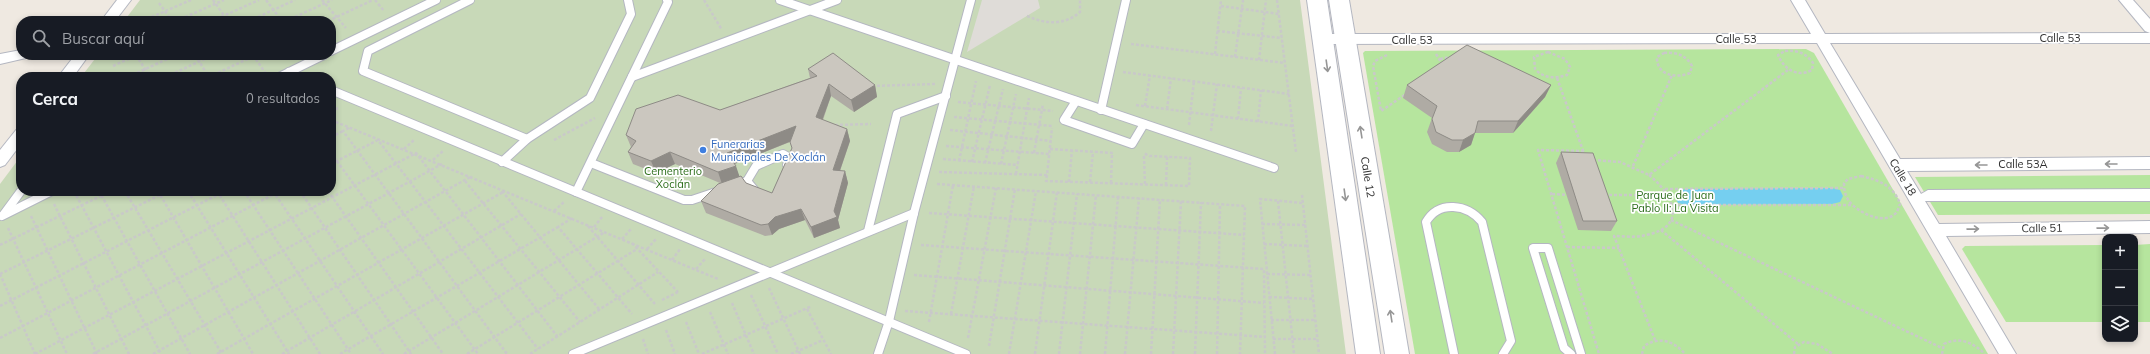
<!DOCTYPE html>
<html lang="es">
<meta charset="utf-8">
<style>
:root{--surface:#171b24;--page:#20242c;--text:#f1f3f6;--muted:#9ea1a6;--line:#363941}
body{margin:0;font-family:Mulish,sans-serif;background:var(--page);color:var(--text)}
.controls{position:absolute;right:12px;bottom:12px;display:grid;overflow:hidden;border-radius:8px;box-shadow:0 2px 6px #0003}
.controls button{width:36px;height:36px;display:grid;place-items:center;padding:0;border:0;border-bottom:1px solid var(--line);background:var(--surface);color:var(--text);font:20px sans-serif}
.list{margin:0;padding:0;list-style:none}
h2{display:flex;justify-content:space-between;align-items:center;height:52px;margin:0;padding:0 16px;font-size:17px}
h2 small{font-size:13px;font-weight:400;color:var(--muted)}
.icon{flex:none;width:22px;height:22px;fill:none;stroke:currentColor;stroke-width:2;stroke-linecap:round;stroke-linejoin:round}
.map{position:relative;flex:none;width:2150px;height:354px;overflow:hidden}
.search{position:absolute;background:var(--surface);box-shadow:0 2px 6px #0003;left:16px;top:16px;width:320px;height:44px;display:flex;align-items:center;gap:10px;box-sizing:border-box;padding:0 14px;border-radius:16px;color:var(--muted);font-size:15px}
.panel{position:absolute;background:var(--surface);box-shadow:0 2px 6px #0003;left:16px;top:72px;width:320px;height:124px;border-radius:16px}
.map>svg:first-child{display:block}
</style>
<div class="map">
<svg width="2150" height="354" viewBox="0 0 2150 354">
<rect width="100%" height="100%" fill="#efe9e1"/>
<g fill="#b6e59e">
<path d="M1806 49 1814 53 1988 354H1415L1363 53 1365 51Z"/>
<path d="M2150 175V214L1938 215 1915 177Z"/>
<path d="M2150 244V322H2135V245Z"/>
<path d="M2105 245V322H2006L1962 249 1965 246Z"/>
</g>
<path fill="#c8d9b8" d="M140 0H1300L1346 354H0V184L21 156V191H331V77H81L98 55H331V21H124Z"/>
<path fill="#dfdcd8" d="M982 0H1038L1040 8 967 52Z"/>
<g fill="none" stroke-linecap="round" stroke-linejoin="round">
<path fill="#75cff0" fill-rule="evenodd" d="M1832 188 1840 190 1843 196 1840 202 1832 204 1686 205 1678 203 1675 197 1678 191 1686 189Z"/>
<g stroke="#b4b7c1" stroke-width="10">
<g id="lane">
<path d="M470 0 368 51 363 71 527 139 590 98 631 14 628 0"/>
<path d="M780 0 1274 168"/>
<path d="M331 51 436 0"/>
<path d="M289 72 300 77"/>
<path d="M279 77 324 55"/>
<path d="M632 77 837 0"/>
<path d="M331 90 966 354"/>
<path d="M1076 101 1064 120 1132 144 1144 124"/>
<path d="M1101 110 1126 0"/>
<path d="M502 162 527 139"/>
<path d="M591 163 684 200H692L716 192"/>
<path d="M747 181 756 166 783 154 790 158 787 165"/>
<path d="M736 185 747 181 756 192"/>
<path d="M576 192 668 2 667 0"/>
<path d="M4 214 21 191"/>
<path d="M2 216 52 191"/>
<path d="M868 231 897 114 946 96"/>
<path d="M573 354 914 213"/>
<path d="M878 354 889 321 914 213 971 0"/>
<path d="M1454 354 1426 222C1439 200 1467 204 1482 222L1511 341 1503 354"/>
<path d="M1571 354 1564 348 1533 248H1548L1581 354"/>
</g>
</g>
<g stroke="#b4b7c1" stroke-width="2">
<g id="street">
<path d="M117 0H131L115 21H101Z"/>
<path d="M1791 0H1805L1825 34 2150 33V43H1830L1900 159 2150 157V169L1907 171 1921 194 1928 190 2150 189V201H1925L1939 224 2150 221V233L1946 236 2016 354H1999L1817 43 1323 44 1318 42 1316 39 1318 36 1323 34H1811Z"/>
<path d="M2119 0H2133L2150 19V33L2145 31Z"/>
<path d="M21 50V55H28L26 58 0 64V54Z"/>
<path d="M75 55H89L73 77H58Z"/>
<path d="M21 129V144L5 165 0 167V150L16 130Z"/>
</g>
</g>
<g stroke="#b4b7c1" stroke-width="2">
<g id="secondary">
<path d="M1307 0H1327L1380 354H1356Z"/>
<path d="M1329 0H1349L1409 354H1385Z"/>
</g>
</g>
<g stroke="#c9c9c9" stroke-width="2.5" stroke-dasharray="3 2" stroke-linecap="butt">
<path d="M213 0 228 21"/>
<path d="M266 0 282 21"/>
<path d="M322 0 346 28"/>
<path d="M375 0 384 11"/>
<path d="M704 0 722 30"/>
<path d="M1277 0 1296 152"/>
<path d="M159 3 172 21"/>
<path d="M1221 6 1279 14"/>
<path d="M1027 16C1045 24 1064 26 1080 12V0"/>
<path d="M147 19 191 0"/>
<path d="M176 21 224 0"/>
<path d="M212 21 259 0"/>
<path d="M249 21 295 0"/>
<path d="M286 21 332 0"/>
<path d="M328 21 373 0"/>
<path d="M1217 31 1282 38"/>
<path d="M1131 44 1285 63"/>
<path d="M1785 51C1797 50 1806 53 1813 63L1812 70C1797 78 1784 69 1778 55Z"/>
<path d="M1548 52 1565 59 1570 67 1567 75C1555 79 1543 78 1535 69L1534 57Z"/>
<path d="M1664 53C1676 52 1686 55 1692 66L1690 73C1676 79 1656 75 1657 57Z"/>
<path d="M1215 54 1221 0"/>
<path d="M1436 54 1443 65"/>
<path d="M136 55 150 77"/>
<path d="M195 55 209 77"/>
<path d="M253 55 266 74"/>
<path d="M1387 55 1375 61 1373 66 1381 111 1406 94"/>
<path d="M1235 57 1243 0"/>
<path d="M1440 59 1450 57"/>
<path d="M1259 60 1266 0"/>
<path d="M113 66 137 55"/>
<path d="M1123 72 1289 94"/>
<path d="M128 77 176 55"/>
<path d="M166 77 213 55"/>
<path d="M209 77 256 55"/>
<path d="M1557 78 1585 156"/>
<path d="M872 86 935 84"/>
<path d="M958 102 1053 111"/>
<path d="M1136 105 1293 126"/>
<path d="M1145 106 1150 75"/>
<path d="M1167 109 1171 78"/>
<path d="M331 111 338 108"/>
<path d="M954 117 1052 126"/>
<path d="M1238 119 1241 88"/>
<path d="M331 120 718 279"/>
<path d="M1258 122 1261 90"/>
<path d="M835 125 871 124"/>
<path d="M1189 125 1194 81"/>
<path d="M349 128 343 131 507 354"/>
<path d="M950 130 1051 141"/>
<path d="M1211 131 1217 84"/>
<path d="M331 137 343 131"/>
<path d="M554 140 595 118"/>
<path d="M946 146 1049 154"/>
<path d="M404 149 414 140"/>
<path d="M1050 149 1113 153"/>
<path d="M1584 151 1538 150 1599 354"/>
<path d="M331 153 478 354"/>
<path d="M1034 153 1043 104"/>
<path d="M1144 156 1145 185"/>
<path d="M943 159 1018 165"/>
<path d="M433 160 443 151"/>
<path d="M1593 160 1620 162 1649 175 1788 70"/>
<path d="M959 161 976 81"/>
<path d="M972 162 990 85"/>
<path d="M985 163 1003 89"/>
<path d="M331 164 378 140 538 349"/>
<path d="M1001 164 1016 94"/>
<path d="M1633 166 1672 75"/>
<path d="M939 172 1047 175 1052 128"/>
<path d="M1016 174 1029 98"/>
<path d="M1047 175 1046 181 1189 186 1190 158 1150 156 1143 153"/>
<path d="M1649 175C1674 195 1688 227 1646 235 1635 238 1624 236 1614 236L1655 340"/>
<path d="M1861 176C1879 180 1894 186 1900 204 1899 206 1898 211 1896 213 1884 226 1857 212 1849 201 1845 195 1844 190 1844 183L1848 179Z"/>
<path d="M465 181 580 322"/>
<path d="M1069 182 1072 150"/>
<path d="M1090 182 1093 152"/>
<path d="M1111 183 1112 153"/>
<path d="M937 184 1245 206 1240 354"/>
<path d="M1166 185 1167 157"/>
<path d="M1665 189 1843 188"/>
<path d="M74 191 161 354"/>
<path d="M99 191 190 354"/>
<path d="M125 191 222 354"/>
<path d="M158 191 253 354"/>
<path d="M188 191 289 354"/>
<path d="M217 191 320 354"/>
<path d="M244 191 351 354"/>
<path d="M273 191 383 354"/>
<path d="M300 191 411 354"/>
<path d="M328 191 443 354"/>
<path d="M502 191 599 309"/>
<path d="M1552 194 1569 195"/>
<path d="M1302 195 1319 354"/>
<path d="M1604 195H1669"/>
<path d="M1278 201 1294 354"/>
<path d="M54 204 129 354"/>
<path d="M1673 205H1852"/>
<path d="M554 211 564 202"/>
<path d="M929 213 1244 235"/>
<path d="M31 216 97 354"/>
<path d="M572 218 558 227 632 314"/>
<path d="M1671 220 1942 348"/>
<path d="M1262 224 1305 225"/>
<path d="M588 226 655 304"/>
<path d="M594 227 602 217"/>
<path d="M8 228 67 354"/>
<path d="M1661 230 1798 344"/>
<path d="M622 239 631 229"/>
<path d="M632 243 678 292"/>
<path d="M1264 244 1307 246"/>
<path d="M0 245 111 191"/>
<path d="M921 245 1264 269 1265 354"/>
<path d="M1567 247 1619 248"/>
<path d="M647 249 656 239"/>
<path d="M672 260 680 249"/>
<path d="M696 269 705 259"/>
<path d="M0 274 168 191"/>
<path d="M0 274 35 354"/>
<path d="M1267 274 1311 275"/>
<path d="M914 275 1264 303"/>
<path d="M769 288 800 354"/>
<path d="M751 295 778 354"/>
<path d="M1269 297 1313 299"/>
<path d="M662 300 678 292"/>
<path d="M732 303 754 354"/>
<path d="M0 306 225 191"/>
<path d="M807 309 831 354"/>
<path d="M905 311 1265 337"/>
<path d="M710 312 728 354"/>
<path d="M951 314 974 186"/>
<path d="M1271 320H1315"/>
<path d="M686 322 699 354"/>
<path d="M929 322 953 185"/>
<path d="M666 330 675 354"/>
<path d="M0 338 280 191"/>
<path d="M968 338 996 188"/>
<path d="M643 339 648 354"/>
<path d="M1273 339H1317"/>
<path d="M989 346 1015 189"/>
<path d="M35 354 416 153 557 336"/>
<path d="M93 354 442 164"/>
<path d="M153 354 472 176"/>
<path d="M217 354 505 191"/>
<path d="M282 354 521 214"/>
<path d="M340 354 558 227"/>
<path d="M404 354 605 232"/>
<path d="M467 354 637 249"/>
<path d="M530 354 658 272"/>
<path d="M702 354 812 306"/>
<path d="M791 354 823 340"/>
<path d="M1009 354 1036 191"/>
<path d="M1035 354 1057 192"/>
<path d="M1059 354 1077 194"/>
<path d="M1080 354 1096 195"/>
<path d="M1105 354 1118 197"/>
<path d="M1125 354 1139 198"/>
<path d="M1151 354 1160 199"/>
<path d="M1173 354 1181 201"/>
<path d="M1195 354 1201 202"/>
<path d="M1217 354 1220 204"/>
<path d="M1275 354 1260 199 1303 203"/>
<path d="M1642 354 1644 346C1659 336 1674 341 1685 354"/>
<path d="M1794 354 1795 347 1804 342 1817 344 1833 354"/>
<path d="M1942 354 1944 344C1960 336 1973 343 1985 354"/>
</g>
<use href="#lane" stroke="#fff" stroke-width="8"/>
<use href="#street" fill="#fff" fill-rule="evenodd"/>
<use href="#secondary" fill="#fff" fill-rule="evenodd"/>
</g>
<g fill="#afaba4" fill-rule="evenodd">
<path d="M808 69 875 85 877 97 854 112 831 96 823 120 847 129 850 141 840 171H845L848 183 838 220 840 228 814 238 805 220 779 229 772 235 765 236 706 213 701 201 720 183 675 164 656 173 633 164 628 152 631 147 626 135 720 110 810 78ZM790 142 792 148 772 193 746 183 739 176 734 164Z"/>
<path d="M1407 85H1551L1545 97 1513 133H1475L1471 145 1459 152H1447L1432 144 1427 132 1432 118 1403 98Z"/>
<path d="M1561 152 1617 221 1611 231 1578 230 1556 163Z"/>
</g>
<g fill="#8e8b86">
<path d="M829 84 831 96 819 129 816 117Z"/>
<path d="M875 85 877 97 854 112 851 100Z"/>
<path d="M1551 85 1545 97 1513 133 1518 121Z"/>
<path d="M796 126 799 138 732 165 727 153Z"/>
<path d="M847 129 850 141 836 182 833 170Z"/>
<path d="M1475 133 1471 145 1459 152 1463 140Z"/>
<path d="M670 152 675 164 656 173 651 161Z"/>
<path d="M736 166 740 178 722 184 718 172Z"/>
<path d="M845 171 848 183 838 220 840 228 814 238 811 227 834 211Z"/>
<path d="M801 209 805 220 779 229 772 235 768 224 775 217Z"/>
</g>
<g fill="#cbc7bf" stroke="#8e8b86">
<path d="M1467 45 1551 85 1518 121H1478L1475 133 1463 140H1452L1436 132 1432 119 1437 106 1407 85Z"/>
<path d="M833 53 875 85 851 100 829 84 816 117 847 129 833 170 845 171 834 211 837 217 811 227 801 209 775 217 768 224 761 225 701 201 718 184 741 176 746 183 772 193 792 148 790 142 796 126 727 153 736 166 718 172 670 152 651 161 628 152 636 141 626 135 636 109 678 95 720 110 817 76 808 69Z"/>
<path d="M1561 152 1593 153 1617 221H1583Z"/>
</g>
<defs><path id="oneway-shaft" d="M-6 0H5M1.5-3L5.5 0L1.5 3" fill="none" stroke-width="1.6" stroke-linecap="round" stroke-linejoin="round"/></defs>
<g stroke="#969696">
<use href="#oneway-shaft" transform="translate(1327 66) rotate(82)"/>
<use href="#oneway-shaft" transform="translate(1361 132) rotate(-99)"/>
<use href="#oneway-shaft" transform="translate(2111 164) rotate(180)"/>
<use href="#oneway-shaft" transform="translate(1981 165) rotate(180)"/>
<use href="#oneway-shaft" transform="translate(1345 195) rotate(82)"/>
<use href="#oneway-shaft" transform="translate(2103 228) rotate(-1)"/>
<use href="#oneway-shaft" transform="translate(1973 229) rotate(-1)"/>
<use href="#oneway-shaft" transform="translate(1391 316) rotate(-99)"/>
</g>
<circle fill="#3f7fe0" stroke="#fff" stroke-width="1.5" cx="703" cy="150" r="4"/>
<g text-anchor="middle" stroke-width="3.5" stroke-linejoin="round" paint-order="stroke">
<g font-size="11" fill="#2e2e2e" stroke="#fff">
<text x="2060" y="42">Calle 53</text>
<text x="1736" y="43">Calle 53</text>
<text x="1412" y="44">Calle 53</text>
<text x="2023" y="168">Calle 53A</text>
<text transform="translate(1368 177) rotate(81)" y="4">Calle 12</text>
<text transform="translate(1903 177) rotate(59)" y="4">Calle 18</text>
<text transform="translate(2042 228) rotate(-1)" y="4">Calle 51</text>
</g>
<g font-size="11" fill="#366cbe" stroke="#fff" text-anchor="start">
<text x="711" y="148">Funerarias<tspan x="711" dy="13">Municipales De Xoclán</tspan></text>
</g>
<g font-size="11" fill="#2c6e1b" stroke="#fff">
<text x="673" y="175">Cementerio<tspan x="673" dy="13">Xoclán</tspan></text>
<text x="1675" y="199">Parque de Juan<tspan x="1675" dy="13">Pablo II: La Visita</tspan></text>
</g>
</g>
</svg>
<div class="controls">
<button>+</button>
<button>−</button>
<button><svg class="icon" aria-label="layers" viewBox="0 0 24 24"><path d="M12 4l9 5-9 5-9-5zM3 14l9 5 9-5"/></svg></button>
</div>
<div class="search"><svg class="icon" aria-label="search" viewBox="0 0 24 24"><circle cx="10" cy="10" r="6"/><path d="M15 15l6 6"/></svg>Buscar aquí</div>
<section class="panel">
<h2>Cerca<small>0 resultados</small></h2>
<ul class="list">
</ul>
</section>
</div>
